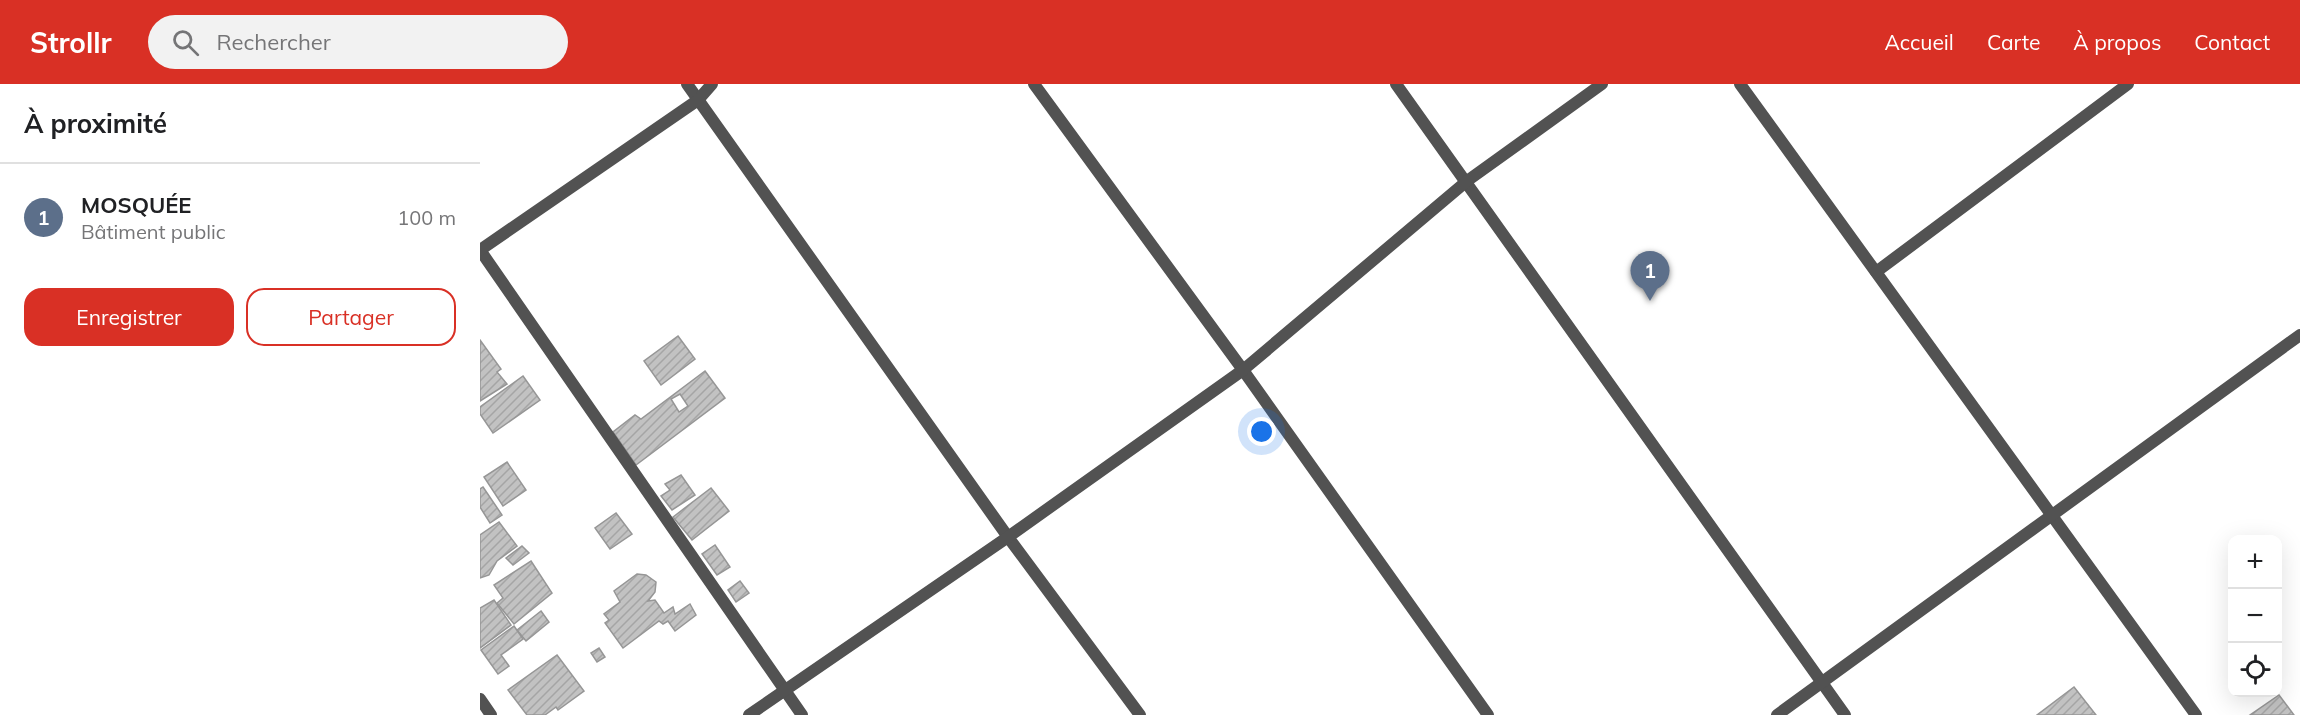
<!DOCTYPE html>
<html lang="fr">
<meta charset="utf-8">
<style>
:root{--surface:#fff;--page:#f2f2f2;--text:#202124;--muted:#757577;--line:#e0e0e0;--accent:#d93025}
body{margin:0;font-family:Mulish,sans-serif;background:var(--page);color:var(--text)}
.controls{position:absolute;right:18px;bottom:18px;display:grid;overflow:hidden;border-radius:12px;box-shadow:0 6px 24px #0002}
.controls button{width:54px;height:54px;display:grid;place-items:center;padding:0;border:0;border-bottom:2px solid var(--line);background:var(--surface);color:var(--text);font:30px sans-serif}
.you{position:absolute;left:782px;top:348px;width:21px;height:21px;margin:-15px;border:4px solid #fff;border-radius:50%;background:#1a73e8;box-shadow:0 0 0 9px #1a73e833}
.badge{display:grid;place-items:center;width:39px;height:39px;border-radius:50%;background:var(--accent);color:#fff;font-size:20px;font-weight:700}
.pin{position:absolute;translate:-50% -50px;filter:drop-shadow(0 2px 3px #0008)}
.pin::after{content:'';position:absolute;top:32px;width:21px;height:18px;background:inherit;clip-path:polygon(0 0,100% 0,50% 100%)}
.list{margin:0;padding:0;list-style:none}
h2{display:flex;justify-content:space-between;align-items:center;height:78px;margin:0;padding:0 24px;font-size:26px}
h2 small{font-size:20px;font-weight:400;color:var(--muted)}
.list li{display:grid;grid-template-columns:39px 1fr auto;gap:18px;align-items:center;box-sizing:border-box;height:108px;padding:0 24px;border-top:2px solid var(--line)}
.list b{display:block;font-size:22px;white-space:nowrap}
.list p{margin:0;font-size:20px;white-space:nowrap;color:var(--muted)}
.list em{font-size:20px;font-style:normal;color:var(--muted)}
.actions{display:flex;gap:12px;padding:18px 24px}
.actions a{flex:1;padding:14px 0;border:2px solid var(--accent);border-radius:18px;text-align:center;font-size:21px;color:var(--accent)}
.actions .main{background:var(--accent);color:#fff}
.icon{flex:none;width:33px;height:33px;fill:none;stroke:currentColor;stroke-width:2;stroke-linecap:round;stroke-linejoin:round}
.map{position:relative;flex:none;width:1820px;height:631px;overflow:hidden}
header{display:flex;align-items:center;gap:36px;box-sizing:border-box;height:84px;padding:0 30px;background:var(--accent);color:#fff}
header strong{font-size:28px}
nav{display:flex;gap:33px;margin-inline-start:auto;font-size:21px}
.search{width:420px;height:54px;background:var(--page);display:flex;align-items:center;gap:15px;box-sizing:border-box;padding:0 21px;border-radius:33px;color:var(--muted);font-size:22px}
main{display:flex}
aside{flex:1;background:var(--surface)}
.map>svg:first-child{display:block}
</style>
<header>
<strong>Strollr</strong>
<div class="search"><svg class="icon" aria-label="search" viewBox="0 0 24 24"><circle cx="10" cy="10" r="6"/><path d="M15 15l6 6"/></svg>Rechercher</div>
<nav><a>Accueil</a><a>Carte</a><a>À propos</a><a>Contact</a></nav>
</header>
<main>
<aside>
<h2>À proximité<small></small></h2>
<ul class="list">
<li><span class="badge" style="background:#5c6f8a">1</span><div><b>MOSQUÉE</b><p>Bâtiment public</p></div><em>100 m</em></li>
</ul>
<div class="actions"><a class="main">Enregistrer</a><a>Partager</a></div>
</aside>
<div class="map">
<svg width="1820" height="631" viewBox="0 0 1820 631">
<defs>
<pattern id="building-hatch" width="6" height="6" patternUnits="userSpaceOnUse" patternTransform="scale(1.5)"><rect width="6" height="6" fill="#c2c2c2"/><path d="M-1 1l2-2M0 6l6-6M5 7l2-2" fill="none" stroke="#a5a5a5"/></pattern>
</defs>
<rect width="100%" height="100%" fill="#fff"/>
<g fill="url(#building-hatch)" stroke="#969696" stroke-width="1.5" fill-rule="evenodd">
<path d="M198 252 215 275 181 301 164 277Z"/>
<path d="M0 256 21 285 17 288 27 300 0 317Z"/>
<path d="M225 287 245 314 156 381 133 348 155 331 161 335ZM200 310 208 322 199 328 191 315Z"/>
<path d="M43 292 60 316 13 349 0 330V323Z"/>
<path d="M27 378 46 406 23 422 4 393Z"/>
<path d="M201 391 215 411 192 426 181 412 190 406 185 400Z"/>
<path d="M3 403 22 431 10 439 0 423V405Z"/>
<path d="M231 404 249 427 212 456 193 433Z"/>
<path d="M136 429 152 450 130 465 115 444Z"/>
<path d="M19 438 37 462 17 477 9 491 0 494V451Z"/>
<path d="M235 461 250 483 237 491 222 470Z"/>
<path d="M42 462 49 469 33 481 26 474Z"/>
<path d="M51 477 72 509 34 540 17 519 23 514 14 501Z"/>
<path d="M157 490 166 491 176 498 175 508 168 517 175 516 184 529 193 523 195 530 210 520 216 531 195 547 188 537 183 540 179 537 143 564 125 539 129 536 124 530 140 518 134 507Z"/>
<path d="M260 497 269 509 256 518 248 506Z"/>
<path d="M14 516 31 541 0 564V524Z"/>
<path d="M61 527 69 538 46 557 37 546Z"/>
<path d="M34 542 43 555 21 571 29 582 18 590 1 566Z"/>
<path d="M119 564 125 573 117 578 111 569Z"/>
<path d="M77 571 104 607 78 626 76 623 65 631H47L28 606Z"/>
<path d="M1594 603 1616 631H1557Z"/>
<path d="M1799 611 1814 631H1770Z"/>
</g>
<g fill="none" stroke-linecap="round" stroke-linejoin="round">
<g stroke="#525252" stroke-width="12">
<path d="M207 0 528 453 660 631"/>
<path d="M554 0 763 286 1008 631"/>
<path d="M916 0 1365 631"/>
<path d="M1260 0 1716 631"/>
<path d="M0 166 322 631"/>
<path d="M0 166 218 16 232 0"/>
<path d="M1396 188 1648 0"/>
<path d="M0 615 11 631"/>
<path d="M269 631 528 453 763 286 987 97 1122 0"/>
<path d="M1297 631 1820 251"/>
</g>
</g>
</svg>
<div class="controls">
<button>+</button>
<button>−</button>
<button><svg class="icon" aria-label="locate" viewBox="0 0 24 24"><circle cx="12" cy="12" r="6"/><path d="M12 2v4M12 18v4M2 12h4M18 12h4"/></svg></button>
</div>
<div class="you"></div>
<div class="pin badge" style="left:1170px;top:217px;background:#5c6f8a">1</div>
</div>
</main>
